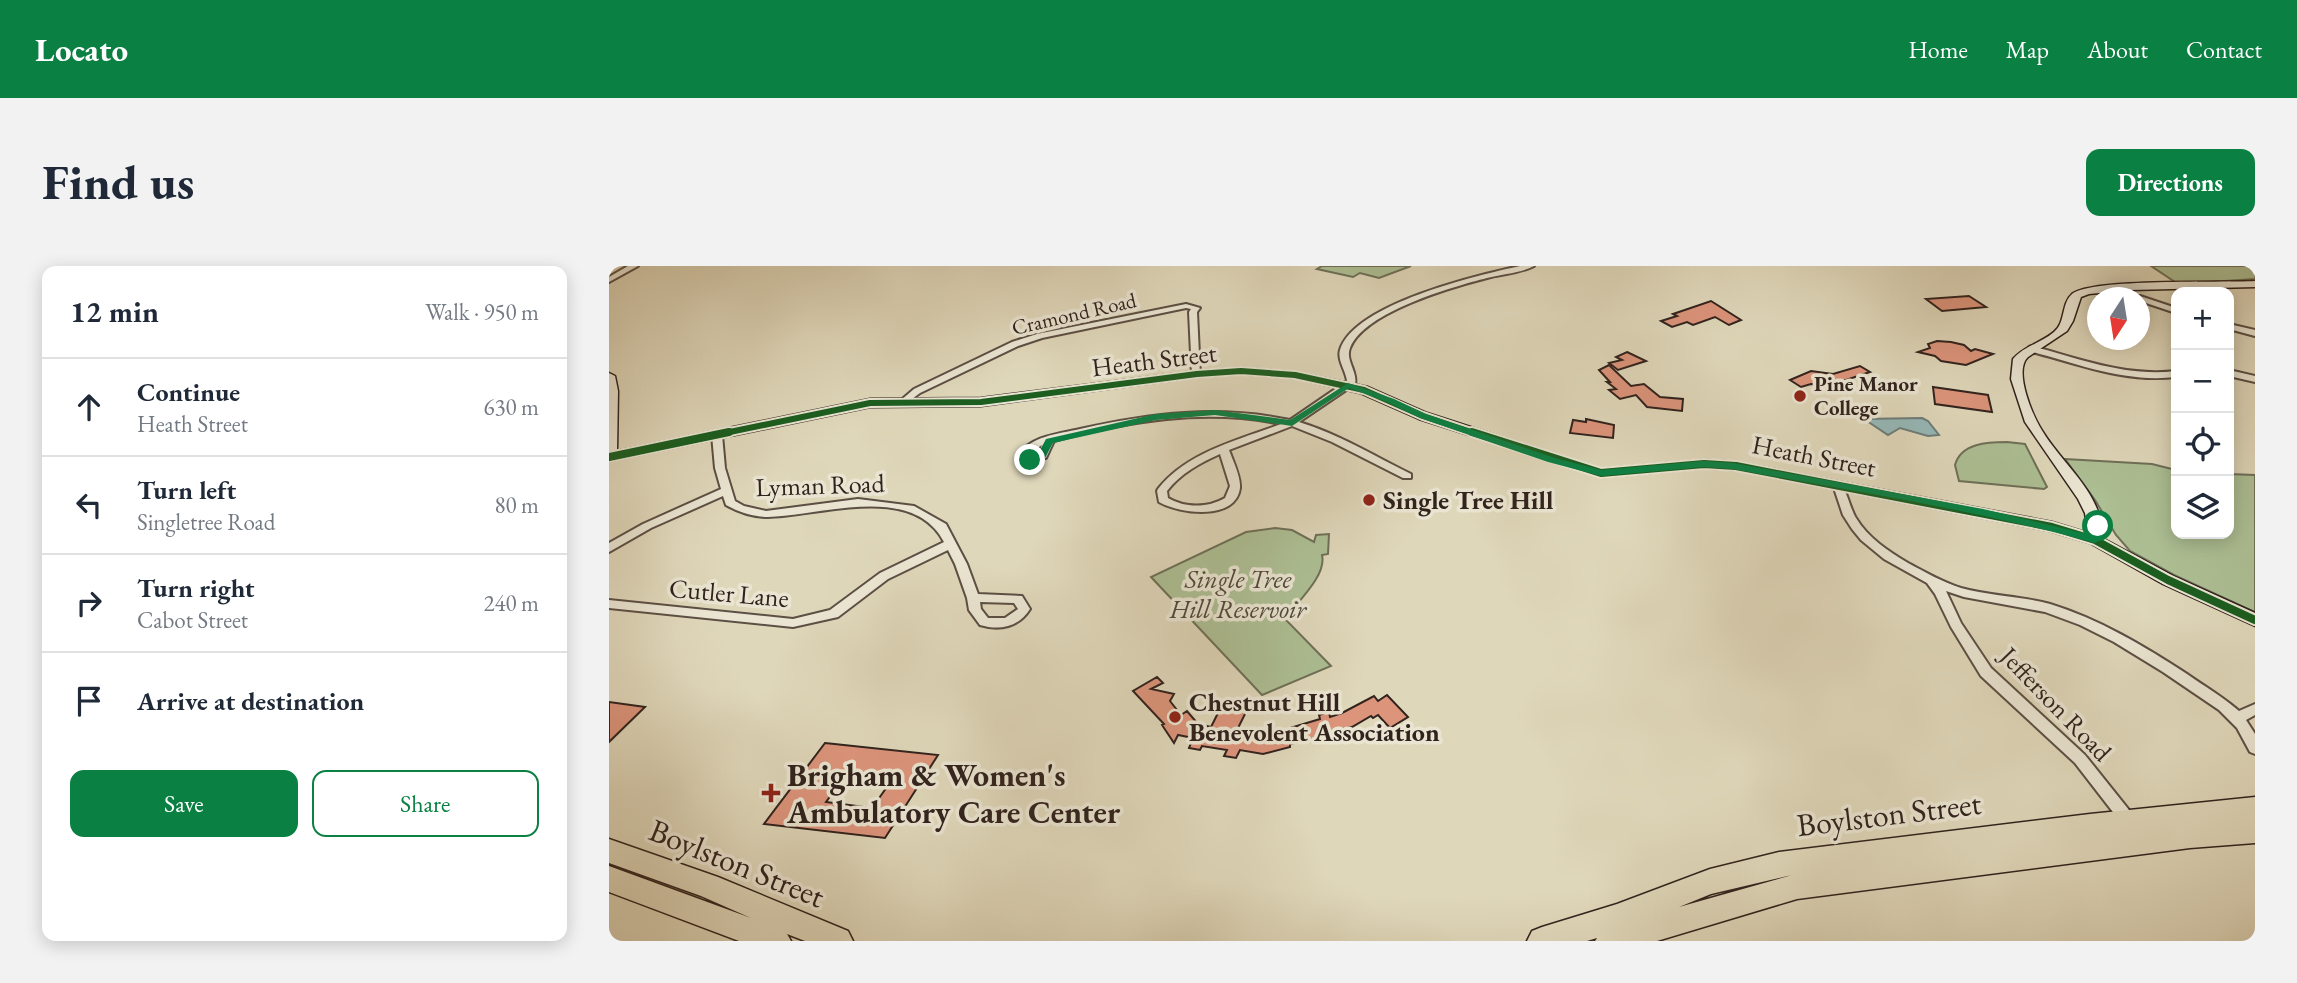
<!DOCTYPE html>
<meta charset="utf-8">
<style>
:root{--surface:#fff;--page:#f2f2f3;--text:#1f2937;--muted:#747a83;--line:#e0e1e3;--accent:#0b8043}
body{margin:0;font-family:"EB Garamond",serif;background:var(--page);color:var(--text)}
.controls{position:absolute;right:21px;top:21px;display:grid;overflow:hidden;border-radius:14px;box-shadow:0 4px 18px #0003}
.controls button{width:63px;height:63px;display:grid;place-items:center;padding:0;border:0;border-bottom:2px solid var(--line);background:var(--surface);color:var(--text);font:35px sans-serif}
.compass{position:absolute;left:1478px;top:21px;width:63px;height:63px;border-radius:50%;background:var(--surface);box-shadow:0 4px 18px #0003;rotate:192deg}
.stop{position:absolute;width:21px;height:21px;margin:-16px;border:5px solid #0b8043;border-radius:50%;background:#fff}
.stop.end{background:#0b8043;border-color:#fff;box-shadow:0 2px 7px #0008}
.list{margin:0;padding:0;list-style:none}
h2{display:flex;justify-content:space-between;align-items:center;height:91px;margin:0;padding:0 28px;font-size:30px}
h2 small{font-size:23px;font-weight:400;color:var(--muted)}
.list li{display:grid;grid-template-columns:46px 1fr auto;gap:21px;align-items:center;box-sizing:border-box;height:98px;padding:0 28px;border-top:2px solid var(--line)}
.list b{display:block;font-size:26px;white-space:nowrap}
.list p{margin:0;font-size:23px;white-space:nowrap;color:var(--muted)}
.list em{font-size:23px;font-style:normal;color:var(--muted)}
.actions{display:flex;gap:14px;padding:21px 28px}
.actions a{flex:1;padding:16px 0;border:2px solid var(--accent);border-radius:14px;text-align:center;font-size:24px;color:var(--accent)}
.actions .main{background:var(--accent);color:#fff}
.icon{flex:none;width:38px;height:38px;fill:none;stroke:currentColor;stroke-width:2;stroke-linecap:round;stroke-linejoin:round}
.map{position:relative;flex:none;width:1646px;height:675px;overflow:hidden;border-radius:14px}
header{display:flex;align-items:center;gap:42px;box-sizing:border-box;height:98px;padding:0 35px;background:var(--accent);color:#fff}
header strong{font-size:33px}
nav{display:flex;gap:38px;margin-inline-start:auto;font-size:24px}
.intro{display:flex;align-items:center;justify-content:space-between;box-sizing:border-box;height:168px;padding:0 42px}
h1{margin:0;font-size:49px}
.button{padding:18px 32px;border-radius:14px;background:var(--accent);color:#fff;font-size:24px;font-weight:700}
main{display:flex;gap:42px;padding:0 42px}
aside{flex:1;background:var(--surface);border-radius:14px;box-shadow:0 4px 18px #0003}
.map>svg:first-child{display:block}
</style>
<header>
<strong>Locato</strong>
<nav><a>Home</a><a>Map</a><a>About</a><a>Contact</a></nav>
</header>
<div class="intro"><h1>Find us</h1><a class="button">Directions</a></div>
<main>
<aside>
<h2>12 min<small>Walk · 950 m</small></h2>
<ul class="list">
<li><svg class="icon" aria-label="ahead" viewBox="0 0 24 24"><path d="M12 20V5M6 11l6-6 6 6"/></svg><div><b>Continue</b><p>Heath Street</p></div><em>630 m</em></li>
<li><svg class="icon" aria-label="left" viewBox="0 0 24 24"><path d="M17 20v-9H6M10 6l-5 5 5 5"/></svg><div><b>Turn left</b><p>Singletree Road</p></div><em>80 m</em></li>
<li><svg class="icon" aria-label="right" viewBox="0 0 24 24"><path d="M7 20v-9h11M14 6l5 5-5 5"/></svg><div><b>Turn right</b><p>Cabot Street</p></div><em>240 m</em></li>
<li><svg class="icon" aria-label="arrive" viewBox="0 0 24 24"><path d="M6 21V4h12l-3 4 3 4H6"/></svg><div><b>Arrive at destination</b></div></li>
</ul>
<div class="actions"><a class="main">Save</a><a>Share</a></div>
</aside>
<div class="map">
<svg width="1646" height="675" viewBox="0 0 1646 675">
<rect width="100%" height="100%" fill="#dfd7ba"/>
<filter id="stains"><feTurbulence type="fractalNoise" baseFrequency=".00286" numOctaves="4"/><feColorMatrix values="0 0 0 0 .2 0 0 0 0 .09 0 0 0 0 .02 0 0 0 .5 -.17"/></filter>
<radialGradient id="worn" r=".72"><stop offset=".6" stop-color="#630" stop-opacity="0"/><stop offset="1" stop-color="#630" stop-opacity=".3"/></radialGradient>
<g fill="#adbf94" stroke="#6e7058" stroke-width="2">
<path d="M713 0H802L770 12 751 7 744 11 708 3Z"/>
<path d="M1542 0H1646V13L1569 18Z"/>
<path d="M1398 176 1416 178 1438 221 1435 223 1350 215 1346 199C1352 177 1379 176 1398 176Z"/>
<path d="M1456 193 1543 198 1567 204V268H1620V208L1646 209V346L1565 309 1521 285 1507 269 1486 234Z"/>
<path d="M666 262 683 264 705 276 707 269 720 268 719 288 713 289C718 310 687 337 676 353L722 400 653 429 542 311 637 266Z"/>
</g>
<path fill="#96b8b8" stroke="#6d7c7a" stroke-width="2" d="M1313 152 1319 155 1330 169 1319 170 1291 162 1279 169 1255 153Z"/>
<g fill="#dc947b" stroke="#30221d" stroke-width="2" fill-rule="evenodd">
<path d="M1360 30 1377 41 1333 45 1317 33Z"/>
<path d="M1102 35 1132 54 1120 59 1106 51 1084 59 1078 56 1063 61 1052 55 1068 50 1064 48Z"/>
<path d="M1328 75 1342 76 1355 79 1362 85 1366 83 1384 88 1357 99 1332 95 1326 90 1309 86 1321 82 1319 78Z"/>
<path d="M1018 86 1037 95 1009 104 1000 97 1013 94 1007 91Z"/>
<path d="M1000 99 1022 120 1035 118 1051 131 1074 133 1073 145 1038 141 1027 129 1011 133 1000 124 1007 123 998 116H1001L990 104Z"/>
<path d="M1251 100 1261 106 1234 115 1223 114 1216 119 1202 118 1192 121 1181 114 1202 105 1224 108Z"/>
<path d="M1324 121 1379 129 1383 146 1326 138Z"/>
<path d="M977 153 1005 159 1004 172 961 167 964 154 977 156Z"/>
<path d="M548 411 554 417 542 423 565 428 561 435 572 449 578 445 589 458 602 461 616 433 641 438 627 466 652 471 651 465 660 463 661 468 711 453 710 449 720 446 721 451 733 447 765 430 769 435 778 429 799 451 781 462 769 449 764 452 762 450 743 461 726 464 728 468 681 478V481L654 488 631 484 627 492 615 490 618 484 593 480 591 484 580 482 584 472 569 469 565 477 553 459 555 458 524 425Z"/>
<path d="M0 436 36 441 0 476Z"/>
<path d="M216 477 329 489 276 572 155 558ZM239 506 285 511 263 542 217 536Z"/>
</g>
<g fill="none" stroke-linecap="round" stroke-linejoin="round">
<g stroke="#5c4f44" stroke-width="4">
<g id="street">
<path d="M19 0H29L0 16V11Z"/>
<path d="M911 0H925C912 7 893 8 878 12 843 21 755 46 741 82 736 94 749 106 746 118L690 156C730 168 765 190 802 208V212H794L723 176 683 160 620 184C624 195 632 211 631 222 627 255 571 248 550 236L548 225 549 223C578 186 630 174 672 158 596 142 519 155 445 175L437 192 411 195 408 190C422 170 448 168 471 163 542 147 609 139 681 154L738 115C737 105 728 94 731 84 745 38 869 9 911 0ZM433 179 429 188 419 189ZM611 188 621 220 616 232C599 242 576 242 559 232L558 225C572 207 591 197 611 188Z"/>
<path d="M1531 30 1567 42V47L1531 35V32H1527Z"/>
<path d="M577 38 591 42 588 46 591 110H585L583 108 580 46 582 43 577 42 433 72 409 80 311 127 296 138 291 135 305 123 403 76 428 68Z"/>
<path d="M1620 58 1646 64V70L1620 63Z"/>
<path d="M1423 80C1471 93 1517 111 1567 105V111C1516 117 1469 98 1420 85V81Z"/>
<path d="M1620 104 1646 110V116L1620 110Z"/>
<path d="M108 166 113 169 116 202 126 235 135 240 157 245 249 233 305 240 337 258 358 298 369 328 413 330 421 343C410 361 391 365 371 359L360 344 358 332 346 298 339 284 279 313 229 351 184 361 0 342V334L184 353 221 344 271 307 335 276C304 216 210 250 159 251 145 251 129 246 117 239L114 230 42 262 0 286V277L34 258 112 223 106 202 103 169ZM371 336 405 337 409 343 396 352H379L372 343Z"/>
<path d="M1229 216C1237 220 1241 243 1247 252 1259 272 1279 285 1299 297 1316 306 1333 316 1352 322 1381 330 1412 330 1441 338 1490 353 1535 380 1578 408 1595 420 1614 431 1630 445L1646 438V449L1637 454 1646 468V488L1641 486 1628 462 1610 444 1554 406 1505 376 1471 359 1436 346 1355 331 1337 325 1352 357 1382 402 1476 489 1524 549 1527 554 1524 559 1519 561 1514 559 1466 497 1372 410 1342 361 1326 328 1318 317 1275 293 1252 274 1243 263 1234 249 1224 219Z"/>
</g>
</g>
<g stroke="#30221d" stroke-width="3">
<path id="secondary" d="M1646 15V21L1522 24 1480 28 1472 31 1464 55 1458 65 1419 91C1404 105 1424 151 1434 166 1454 199 1496 230 1493 272L1564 310 1646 347V360L1554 318 1481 277 1441 265 1127 204 1095 202 992 211 810 153 751 127 686 112 632 108 588 111 372 140 261 141 0 195V107L6 110 9 125 8 185 261 133 372 132 588 105 632 102 686 106 759 121 818 147 992 203 1095 194 1127 196 1443 256 1479 267 1476 247 1469 233 1416 156 1402 113 1404 93C1415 80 1432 77 1445 66 1457 56 1452 38 1463 28 1482 12 1614 17 1646 15Z"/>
</g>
<g stroke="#30221d" stroke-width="3">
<g id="highway">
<path d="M1646 531V553L1637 554 1646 553V577L1581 582 1188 633 1048 675H986L988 672 978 675H918L923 665 933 661 1008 638 1101 603 1170 586 1481 548ZM1183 609 1070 641 1102 628Z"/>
<path d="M0 573 109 611 239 665 244 675H196L178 668 182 675H130L0 626V600L142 652 92 630 0 597Z"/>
</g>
</g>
<use href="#street" fill="#eae5d2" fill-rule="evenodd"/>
<use href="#secondary" fill="#eae5d2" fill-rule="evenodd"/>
<use href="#highway" fill="#dfd7ba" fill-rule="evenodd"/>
<g stroke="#eae5d2" stroke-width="10">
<path id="cycleway-far1" d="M111 168 261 137 372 136 588 108 632 105 686 109 755 124 814 150 868 168"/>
</g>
<g stroke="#eae5d2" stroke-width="12">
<g id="cycleway">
<path d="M863 166 992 207 1095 198 1127 200 1443 261 1486 274 1559 314 1646 354"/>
<path d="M0 191 120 166"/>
</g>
</g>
<use href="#cycleway-far1" stroke="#1b5e20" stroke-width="6"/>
<use href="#cycleway" stroke="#1b5e20" stroke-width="8"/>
</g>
<path fill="#0b8043" d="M739 117 785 133 817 148 946 192 992 204 1095 195 1124 197 1374 243 1482 269 1483 260 1489 257 1494 260 1491 274 1486 277C1367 244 1245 225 1124 203L1095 201 992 210 939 196 811 152 778 136 740 122 683 160 606 149 547 154 444 177 436 192 421 197 416 194 429 188 437 173 547 148 606 144 681 154Z"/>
<g fill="#8f2418" stroke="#eae5d2" stroke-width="2.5">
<circle cx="1191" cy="130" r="7"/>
<circle cx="760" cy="234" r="7"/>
<circle cx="566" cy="451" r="7"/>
<path d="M158.5 516.5h7v7h7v7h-7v7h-7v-7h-7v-7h7z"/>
</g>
<g text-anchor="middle" stroke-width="7" stroke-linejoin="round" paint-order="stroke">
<g font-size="21" fill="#30221d" stroke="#eae5d2">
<text transform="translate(465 48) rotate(-13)" y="7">Cramond Road</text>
</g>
<g font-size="21" font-weight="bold" fill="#30221d" stroke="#eae5d2" text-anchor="start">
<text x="1205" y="125">Pine Manor<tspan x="1205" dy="24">College</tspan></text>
</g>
<g font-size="26" fill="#30221d" stroke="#eae5d2">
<text transform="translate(545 94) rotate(-7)" y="9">Heath Street</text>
<text transform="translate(1205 190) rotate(11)" y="9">Heath Street</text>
<text transform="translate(211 219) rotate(-2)" y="9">Lyman Road</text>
<text transform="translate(120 327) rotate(5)" y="9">Cutler Lane</text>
<text transform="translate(1447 438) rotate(46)" y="9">Jefferson Road</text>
</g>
<g font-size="26" font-weight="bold" fill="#30221d" stroke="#eae5d2" text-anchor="start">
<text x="774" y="243">Single Tree Hill</text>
<text x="580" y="445">Chestnut Hill<tspan x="580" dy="30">Benevolent Association</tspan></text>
</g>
<g font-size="26" font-style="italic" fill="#4f493b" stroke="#eae5d2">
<text x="629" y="322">Single Tree<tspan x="629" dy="30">Hill Reservoir</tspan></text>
</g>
<g font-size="32" font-weight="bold" fill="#30221d" stroke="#eae5d2" text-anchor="start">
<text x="178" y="520">Brigham &amp; Women's<tspan x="178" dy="37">Ambulatory Care Center</tspan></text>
</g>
<g font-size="32" fill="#30221d" stroke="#eae5d2">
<text transform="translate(1280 548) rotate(-7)" y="11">Boylston Street</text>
<text transform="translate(128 597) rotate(22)" y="11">Boylston Street</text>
</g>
</g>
<rect width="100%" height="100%" filter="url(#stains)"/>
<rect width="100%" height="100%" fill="url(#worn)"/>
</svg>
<div class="controls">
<button>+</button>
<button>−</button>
<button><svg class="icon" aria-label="locate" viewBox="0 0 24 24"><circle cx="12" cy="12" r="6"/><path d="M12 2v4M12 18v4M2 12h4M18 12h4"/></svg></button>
<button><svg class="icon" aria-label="layers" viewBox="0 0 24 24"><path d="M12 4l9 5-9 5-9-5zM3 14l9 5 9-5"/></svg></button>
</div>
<svg class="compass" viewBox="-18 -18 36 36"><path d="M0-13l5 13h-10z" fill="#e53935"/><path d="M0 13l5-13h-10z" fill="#747a83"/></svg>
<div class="stop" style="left:1489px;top:260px"></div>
<div class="stop end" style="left:421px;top:194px"></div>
</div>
</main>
